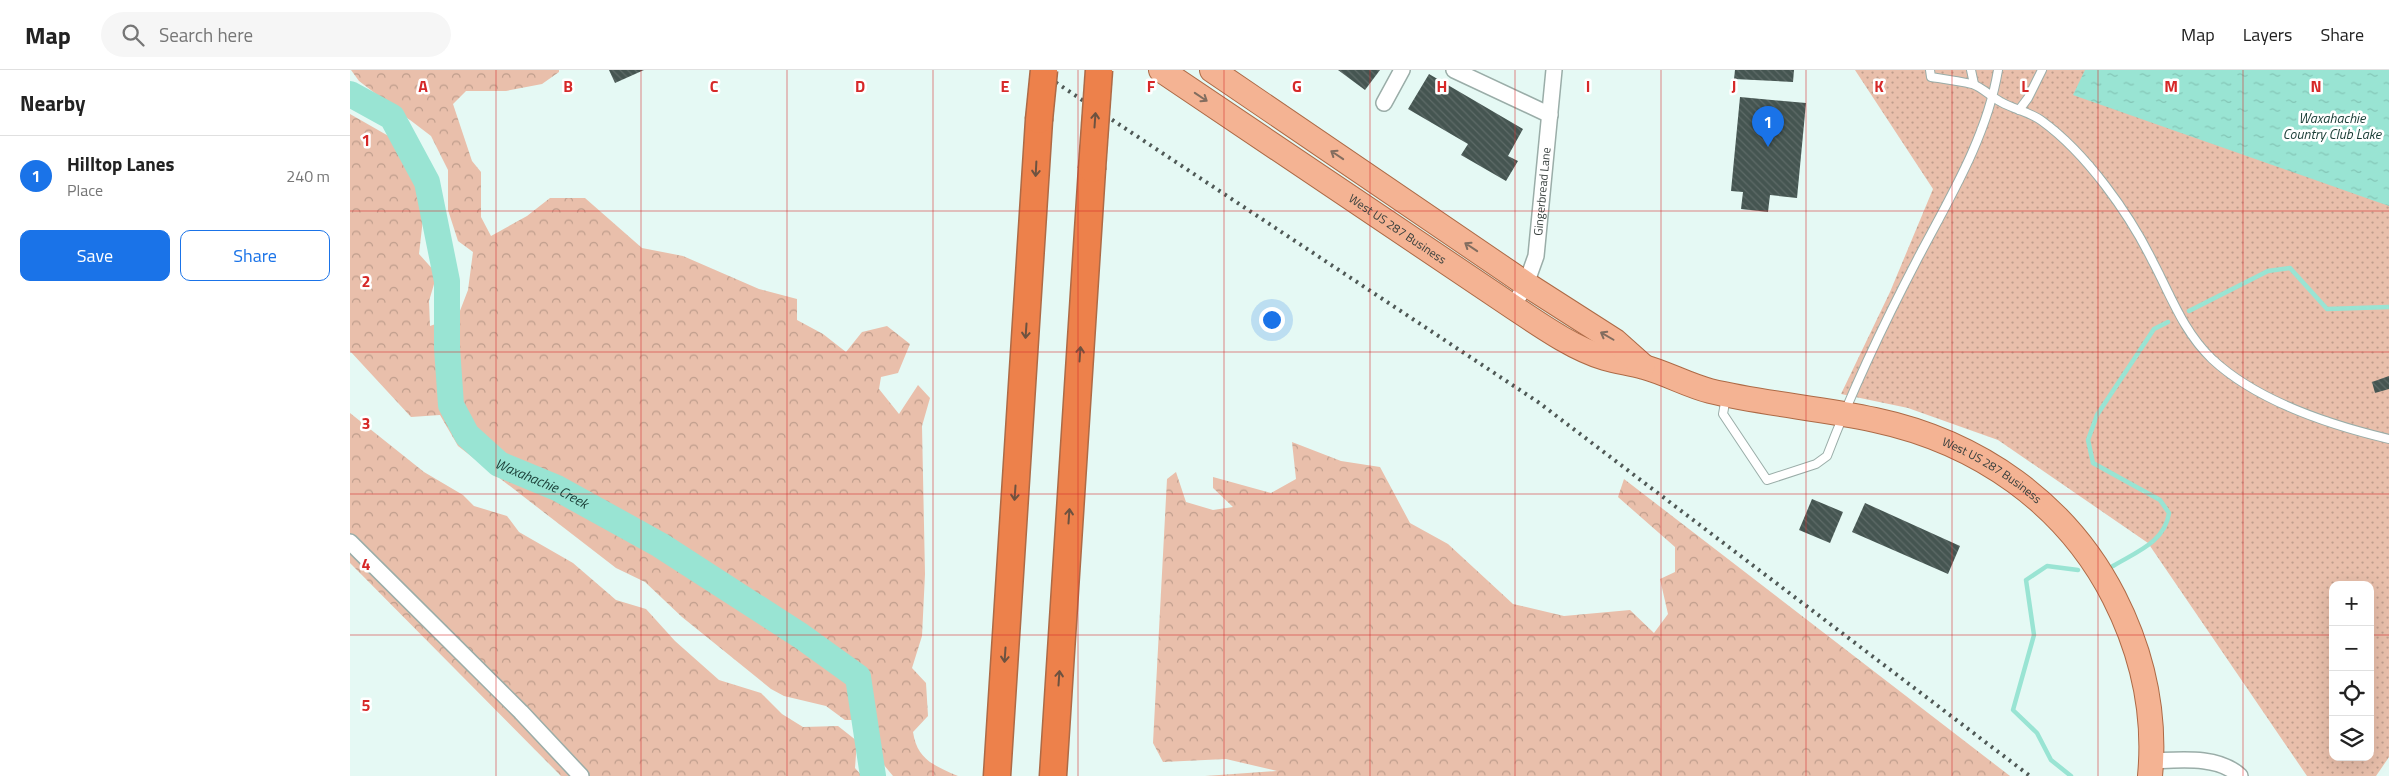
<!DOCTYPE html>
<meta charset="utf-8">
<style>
:root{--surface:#fff;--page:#f6f6f6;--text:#222;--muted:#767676;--line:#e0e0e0;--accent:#1a73e8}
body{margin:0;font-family:"Titillium Web",sans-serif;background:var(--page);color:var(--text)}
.controls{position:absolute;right:15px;bottom:15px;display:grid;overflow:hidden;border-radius:10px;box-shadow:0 5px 20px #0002}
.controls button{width:45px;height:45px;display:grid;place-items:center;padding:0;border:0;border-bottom:1px solid var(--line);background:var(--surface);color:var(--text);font:25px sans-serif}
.you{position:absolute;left:921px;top:249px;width:18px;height:18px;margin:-12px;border:4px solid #fff;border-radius:50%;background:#1a73e8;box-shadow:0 0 0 8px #1a73e833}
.badge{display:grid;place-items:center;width:32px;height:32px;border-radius:50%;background:var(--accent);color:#fff;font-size:16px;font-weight:700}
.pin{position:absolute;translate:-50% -41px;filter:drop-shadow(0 1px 2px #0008)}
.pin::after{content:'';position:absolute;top:26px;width:18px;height:15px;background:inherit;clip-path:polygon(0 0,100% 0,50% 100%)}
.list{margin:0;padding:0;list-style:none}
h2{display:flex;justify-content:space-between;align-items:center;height:65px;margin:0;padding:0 20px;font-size:21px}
h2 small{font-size:16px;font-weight:400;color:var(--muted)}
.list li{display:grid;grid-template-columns:32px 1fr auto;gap:15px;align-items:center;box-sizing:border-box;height:80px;padding:0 20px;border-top:1px solid var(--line)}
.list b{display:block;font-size:19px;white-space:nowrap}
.list p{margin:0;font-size:16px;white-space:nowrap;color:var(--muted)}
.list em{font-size:16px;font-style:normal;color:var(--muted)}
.actions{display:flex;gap:10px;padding:15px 20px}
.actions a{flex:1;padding:11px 0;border:1px solid var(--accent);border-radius:10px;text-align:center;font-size:18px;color:var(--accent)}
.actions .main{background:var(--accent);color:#fff}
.icon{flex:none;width:28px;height:28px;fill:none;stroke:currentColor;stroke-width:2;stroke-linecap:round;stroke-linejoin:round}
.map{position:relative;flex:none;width:2039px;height:706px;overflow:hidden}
header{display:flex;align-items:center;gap:30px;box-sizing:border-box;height:70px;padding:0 25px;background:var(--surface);border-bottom:1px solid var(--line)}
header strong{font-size:24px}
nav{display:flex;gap:28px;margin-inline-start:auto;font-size:18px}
.search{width:350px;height:45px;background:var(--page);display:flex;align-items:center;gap:12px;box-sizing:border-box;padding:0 18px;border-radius:28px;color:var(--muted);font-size:19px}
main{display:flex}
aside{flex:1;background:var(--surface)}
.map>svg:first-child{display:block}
</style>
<header>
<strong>Map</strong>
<div class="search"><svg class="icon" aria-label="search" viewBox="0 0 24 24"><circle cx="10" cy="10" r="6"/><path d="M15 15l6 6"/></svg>Search here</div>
<nav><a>Map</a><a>Layers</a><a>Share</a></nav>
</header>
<main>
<aside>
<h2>Nearby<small></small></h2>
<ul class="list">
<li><span class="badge">1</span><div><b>Hilltop Lanes</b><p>Place</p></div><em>240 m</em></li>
</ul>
<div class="actions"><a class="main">Save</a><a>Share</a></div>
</aside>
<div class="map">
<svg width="2039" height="706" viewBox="0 0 2039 706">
<defs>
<pattern id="grass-dots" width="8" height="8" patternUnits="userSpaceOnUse" patternTransform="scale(1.25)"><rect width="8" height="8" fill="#e9bfab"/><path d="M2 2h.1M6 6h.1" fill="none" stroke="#be9d8c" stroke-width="1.8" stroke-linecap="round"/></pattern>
<pattern id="forest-crowns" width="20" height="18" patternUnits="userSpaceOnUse" patternTransform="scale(1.25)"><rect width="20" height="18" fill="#e9bfab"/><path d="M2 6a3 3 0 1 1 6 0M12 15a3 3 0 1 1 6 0" fill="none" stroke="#be9d8c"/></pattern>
<pattern id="water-ripples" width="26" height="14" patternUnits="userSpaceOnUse" patternTransform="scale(1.25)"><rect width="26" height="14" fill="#99e4d3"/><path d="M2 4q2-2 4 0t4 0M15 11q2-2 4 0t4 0" fill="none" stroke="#84c5b6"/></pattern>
<pattern id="building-back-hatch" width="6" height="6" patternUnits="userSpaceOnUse" patternTransform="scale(1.25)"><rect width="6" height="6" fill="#455551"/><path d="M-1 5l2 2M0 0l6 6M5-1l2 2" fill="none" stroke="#5e6b68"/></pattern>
</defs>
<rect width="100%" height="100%" fill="#e5f9f4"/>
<path fill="url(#grass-dots)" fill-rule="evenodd" d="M1505 0H2039V687L2026 706H1957L1798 473 1648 370 1558 338 1491 324 1540 222 1583 119ZM1983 515H2020V687H1983Z"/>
<g fill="url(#forest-crowns)">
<path d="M1 0H209V2L192 14 156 21H116L103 34 122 91 131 102V147L141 166 177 146 200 128H235L292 178 333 186 409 219 447 229V250L473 264 496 282 512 262 537 256 560 274 548 303 531 307 529 319 549 344 568 315 580 328 572 356 575 504 572 566 562 598 576 613 578 646 563 662C567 690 585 696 608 706H543L529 689 521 671 524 650H495L476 636 434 626 421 619 332 547 295 512 266 498 108 376 90 345 61 347 0 281V44L42 68 67 100 75 131 69 184 87 204 79 231 80 256 108 246 118 220 123 182 108 171 98 140V100L81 66 9 11Z"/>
<path d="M0 343 74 402 113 425 124 436 157 446 169 462 223 493 266 530 296 539 325 571 369 610 411 623 432 644 453 657 488 656 507 671 505 698 512 706H211L0 493Z"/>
<path d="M942 372 991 391 1030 397 1060 453 1098 474 1163 534 1214 546 1280 540 1304 563 1318 544 1310 509 1325 502V477L1268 427 1274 409 1660 706H855L927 701 876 689 813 692 803 673 817 409 826 402 836 432 863 440 883 437 863 418V407L921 423 946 409Z"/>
</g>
<path fill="url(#water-ripples)" d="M1735 0H2039V136L1723 25Z"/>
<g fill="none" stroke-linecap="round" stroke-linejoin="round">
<g stroke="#99e4d3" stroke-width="4.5">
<path d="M1839 241 1918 201 1940 198 1977 239 2039 237"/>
<path d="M1763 496C1786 482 1815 472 1819 443L1810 430 1743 393 1738 370 1747 345 1804 259 1818 252"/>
<path d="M1721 706 1701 690 1687 663 1663 640 1684 565 1676 510 1697 496 1728 500"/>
</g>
<path stroke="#99e4d3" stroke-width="26" id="s1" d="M0 24 42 47 77 112 97 211V278L101 335 117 365 149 394 207 418 310 475 451 566 508 607 523 706"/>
</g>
<g fill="url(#building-back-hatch)">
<path d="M259 0H294L265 13Z"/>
<path d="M988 0H1030L1015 20Z"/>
<path d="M1385 0H1444L1443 12 1384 9Z"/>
<path d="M1079 4 1173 59 1158 86 1168 91 1156 111 1111 85 1118 74 1058 39Z"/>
<path d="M1390 27 1456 33 1447 128 1420 125 1418 142 1391 139 1393 122 1381 121Z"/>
<path d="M2039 306V319L2025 323 2022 312Z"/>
<path d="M1462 429 1493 442 1480 473 1449 460Z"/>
<path d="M1515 433 1610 476 1598 504 1502 462Z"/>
</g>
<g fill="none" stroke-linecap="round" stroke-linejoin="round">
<g stroke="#9aada8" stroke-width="10">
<g id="lane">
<path d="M1580 0 1581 7C1594 9 1609 11 1622 14 1632 17 1641 27 1651 32 1663 39 1680 42 1692 51 1736 83 1779 143 1803 192 1821 226 1833 261 1862 289 1907 331 1980 355 2039 369"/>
<path d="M1621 0 1624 14"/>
<path d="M1669 40 1678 28 1692 0"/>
<path d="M1376 327 1373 344 1417 410 1466 394 1477 386C1503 318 1534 253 1568 188 1599 129 1637 67 1648 0"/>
</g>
</g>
<g stroke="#9aada8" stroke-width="18">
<g id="street">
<path d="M1104 0 1200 45"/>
<path d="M1034 33 1052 0"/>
<path id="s2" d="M1163 237 1176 214 1186 186 1204 0"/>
<path d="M0 472 171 642 231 706"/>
<path d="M1801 691C1829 690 1868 685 1890 706"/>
</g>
</g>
<g stroke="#ad6a46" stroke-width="26">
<g id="primary">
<path id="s3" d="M811 0 1163 237C1190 255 1224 279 1255 288 1268 292 1281 293 1294 297 1316 303 1337 315 1360 321 1414 334 1471 338 1525 350 1628 372 1716 433 1764 527 1793 584 1806 642 1800 706"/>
<path d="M862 0 1176 214 1265 271 1293 296"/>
</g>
</g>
<g stroke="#ad6a46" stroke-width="29">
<g id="highway">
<path d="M647 706 689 50"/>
<path d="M703 706 742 99"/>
</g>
</g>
<use href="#lane" stroke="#fff" stroke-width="8"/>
<use href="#street" stroke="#fff" stroke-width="15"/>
<use href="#primary" stroke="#f4b393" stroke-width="24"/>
<use href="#highway" stroke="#ed814b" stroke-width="26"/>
<path stroke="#4f5956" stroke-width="4" stroke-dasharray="2.5 5" stroke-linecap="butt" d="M687 0 1188 332 1680 706"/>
<g stroke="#ad6a46" stroke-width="29" stroke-linecap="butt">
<g id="highway-bridge">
<path d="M689 50 694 0"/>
<path d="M742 99 749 0"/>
</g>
</g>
<use href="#highway-bridge" stroke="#ed814b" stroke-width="26"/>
</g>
<defs><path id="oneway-shaft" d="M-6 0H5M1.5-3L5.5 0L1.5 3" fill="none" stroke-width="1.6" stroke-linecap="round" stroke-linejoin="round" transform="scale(1.25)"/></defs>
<g stroke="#826d5f">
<use href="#oneway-shaft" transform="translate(851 27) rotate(34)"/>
<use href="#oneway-shaft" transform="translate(987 85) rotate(-146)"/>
<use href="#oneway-shaft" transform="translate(1121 177) rotate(-146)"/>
<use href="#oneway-shaft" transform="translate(1257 266) rotate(-150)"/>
</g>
<g stroke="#6d5240">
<use href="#oneway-shaft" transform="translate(745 50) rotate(-86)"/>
<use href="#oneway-shaft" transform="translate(686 99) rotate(93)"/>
<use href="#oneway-shaft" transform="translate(676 261) rotate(94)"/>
<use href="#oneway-shaft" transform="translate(730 284) rotate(-86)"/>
<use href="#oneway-shaft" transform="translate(665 423) rotate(94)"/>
<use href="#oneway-shaft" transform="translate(719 446) rotate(-86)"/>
<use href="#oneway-shaft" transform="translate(655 585) rotate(94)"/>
<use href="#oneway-shaft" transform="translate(709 608) rotate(-86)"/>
</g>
<path fill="none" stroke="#d62828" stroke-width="1" stroke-opacity="0.55" d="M146 0V706M291 0V706M437 0V706M583 0V706M728 0V706M874 0V706M1020 0V706M1165 0V706M1311 0V706M1456 0V706M1602 0V706M1748 0V706M1893 0V706M0 141H2039M0 282H2039M0 424H2039M0 565H1983M2020 565H2039"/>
<g text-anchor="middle" stroke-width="5" stroke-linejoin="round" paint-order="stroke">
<g font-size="12" fill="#363e3c" stroke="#fff">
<text dy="4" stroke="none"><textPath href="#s2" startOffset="121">Gingerbread Lane</textPath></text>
<text dy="4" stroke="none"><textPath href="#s3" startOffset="285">West US 287 Business</textPath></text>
<text dy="4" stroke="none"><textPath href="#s3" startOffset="936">West US 287 Business</textPath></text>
</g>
<g font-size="14" font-style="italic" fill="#1a3d36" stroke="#fff">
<text x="1982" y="53">Waxahachie<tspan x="1982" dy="16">Country Club Lake</tspan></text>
<text dy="5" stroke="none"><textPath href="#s1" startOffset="471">Waxahachie Creek</textPath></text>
</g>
</g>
<g font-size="16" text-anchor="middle" font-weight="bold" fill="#d62828" stroke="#fff" stroke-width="5" stroke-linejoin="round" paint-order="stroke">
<text x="73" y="22">A</text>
<text x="218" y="22">B</text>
<text x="364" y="22">C</text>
<text x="510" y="22">D</text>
<text x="655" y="22">E</text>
<text x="801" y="22">F</text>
<text x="947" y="22">G</text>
<text x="1092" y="22">H</text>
<text x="1238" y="22">I</text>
<text x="1384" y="22">J</text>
<text x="1529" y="22">K</text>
<text x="1675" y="22">L</text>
<text x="1821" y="22">M</text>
<text x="1966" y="22">N</text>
<text x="16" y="76">1</text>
<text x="16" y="217">2</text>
<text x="16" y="359">3</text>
<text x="16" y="500">4</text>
<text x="16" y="641">5</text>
</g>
</svg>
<div class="controls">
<button>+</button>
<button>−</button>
<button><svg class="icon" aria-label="locate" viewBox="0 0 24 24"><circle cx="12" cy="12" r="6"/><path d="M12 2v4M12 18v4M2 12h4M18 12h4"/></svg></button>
<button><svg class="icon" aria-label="layers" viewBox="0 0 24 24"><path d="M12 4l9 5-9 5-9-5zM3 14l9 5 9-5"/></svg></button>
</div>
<div class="you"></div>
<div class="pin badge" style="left:1418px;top:77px">1</div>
</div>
</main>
